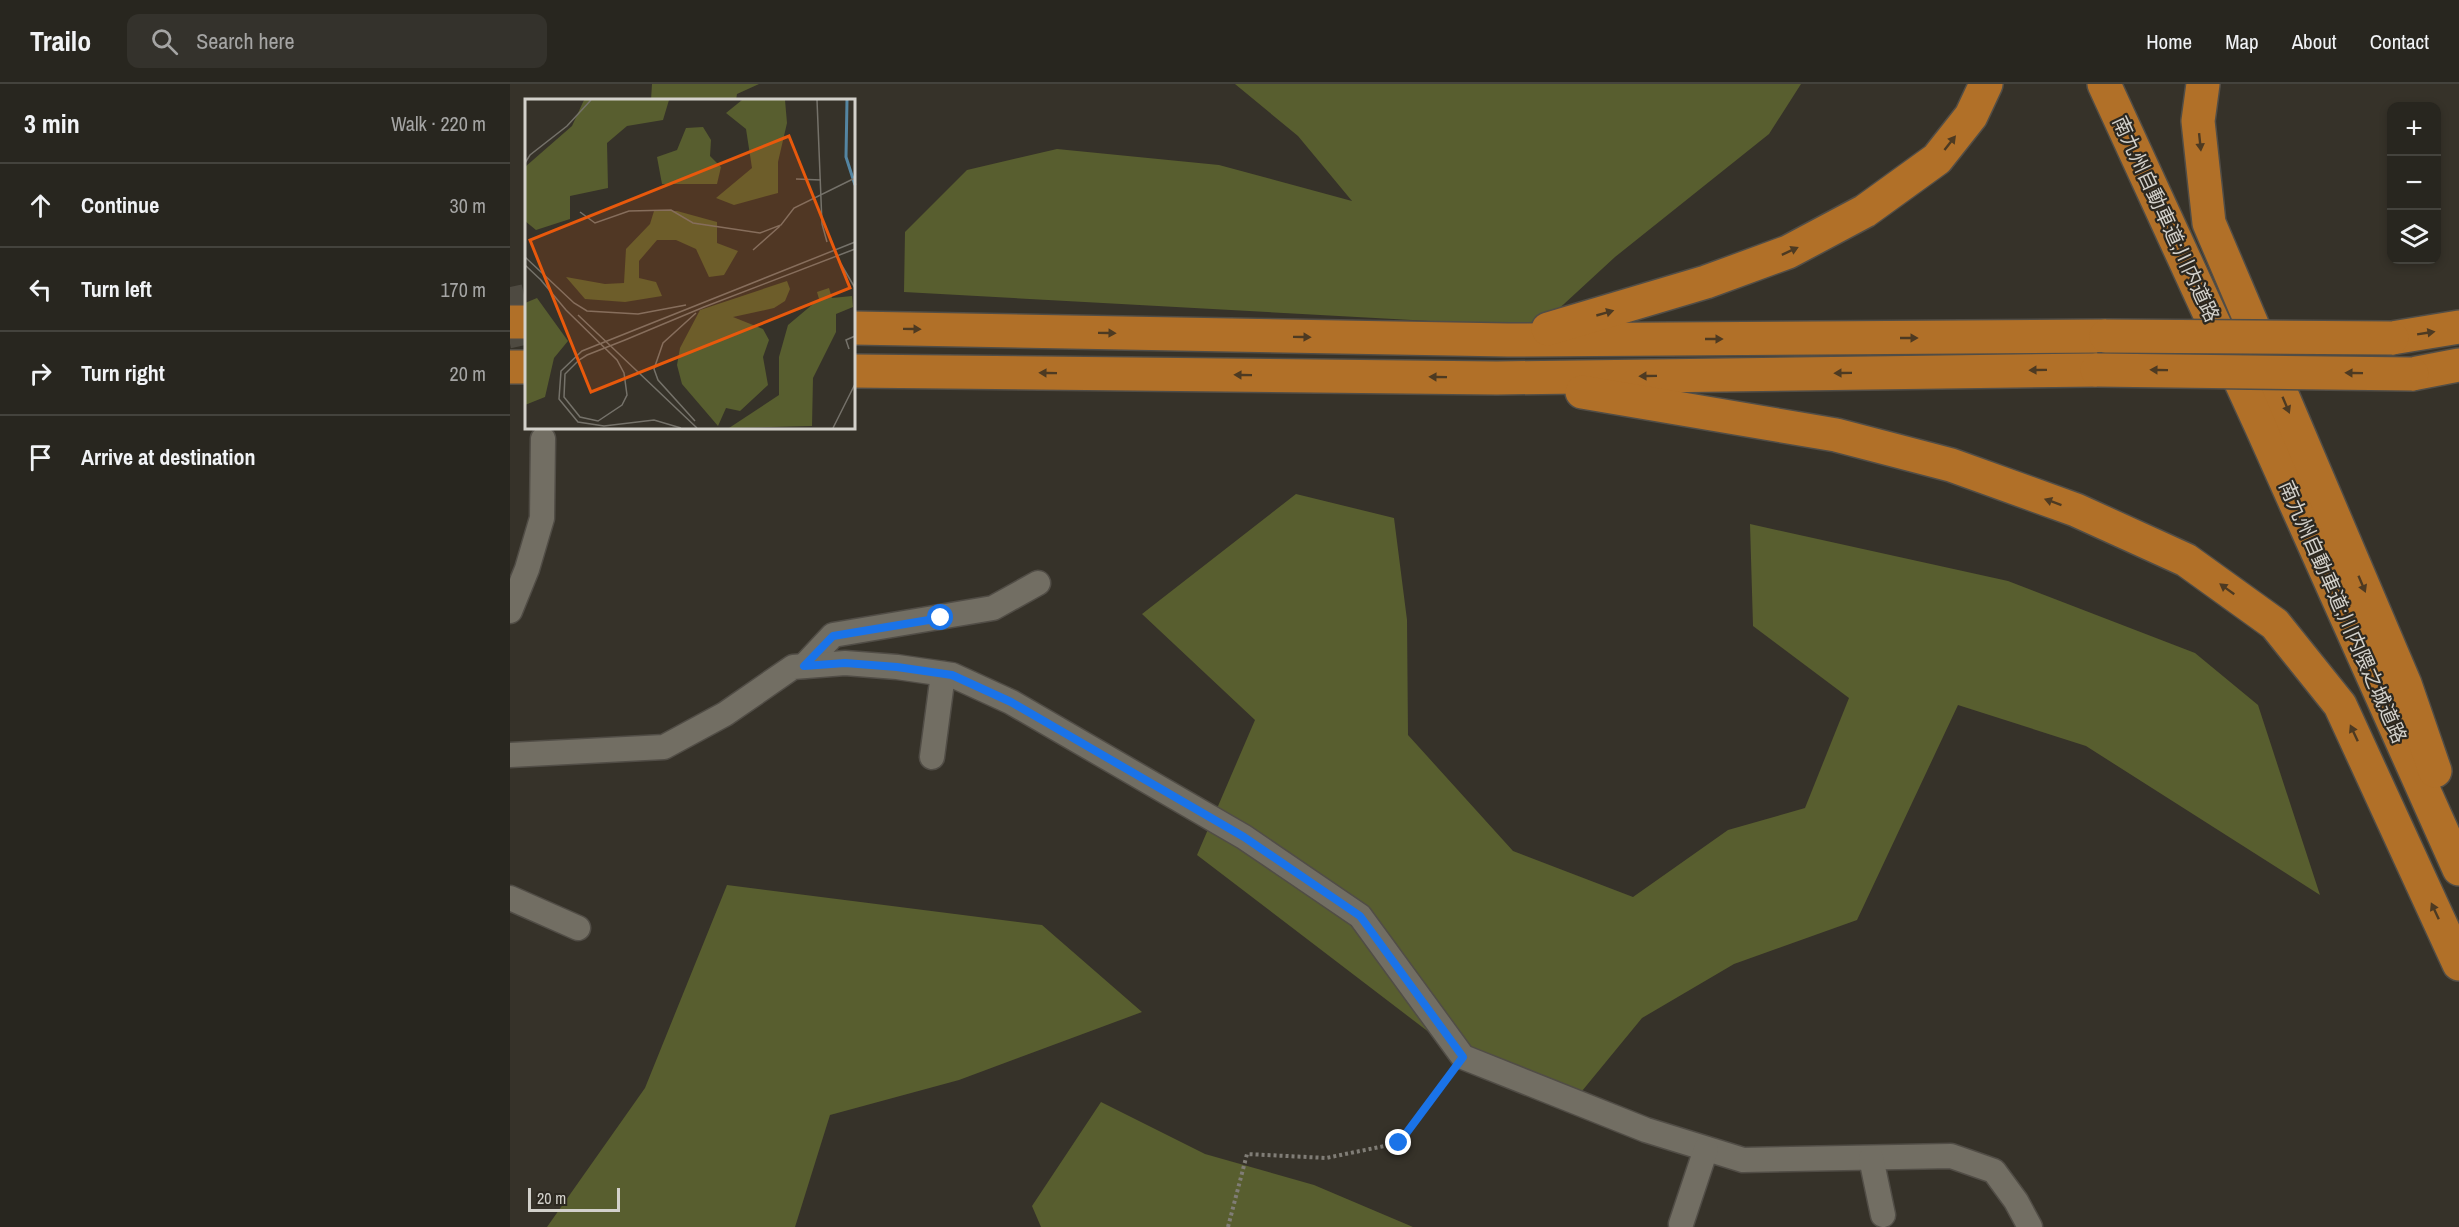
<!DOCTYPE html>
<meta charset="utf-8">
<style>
:root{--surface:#28261f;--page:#34322c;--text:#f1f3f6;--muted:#a5a5a4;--line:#44433d}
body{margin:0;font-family:"Archivo Narrow","Noto Sans JP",sans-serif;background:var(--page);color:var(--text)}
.controls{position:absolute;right:18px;top:18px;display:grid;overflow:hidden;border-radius:12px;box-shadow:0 3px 9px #0003}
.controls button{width:54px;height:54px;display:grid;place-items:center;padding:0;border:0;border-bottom:2px solid var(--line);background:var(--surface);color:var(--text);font:30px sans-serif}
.scale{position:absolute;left:18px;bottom:15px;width:92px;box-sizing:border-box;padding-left:6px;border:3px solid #d3d1cb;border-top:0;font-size:16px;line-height:21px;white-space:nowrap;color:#d3d1cb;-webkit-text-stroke:4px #2c2820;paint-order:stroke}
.stop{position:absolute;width:18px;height:18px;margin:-14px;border:4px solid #1a73e8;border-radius:50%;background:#fff}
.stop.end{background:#1a73e8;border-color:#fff;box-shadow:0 2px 6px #0008}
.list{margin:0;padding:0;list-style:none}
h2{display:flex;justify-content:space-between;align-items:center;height:78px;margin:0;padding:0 24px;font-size:26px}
h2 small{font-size:20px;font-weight:400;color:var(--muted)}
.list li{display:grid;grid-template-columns:39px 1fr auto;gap:18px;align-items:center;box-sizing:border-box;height:84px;padding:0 24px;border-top:2px solid var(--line)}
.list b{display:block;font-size:22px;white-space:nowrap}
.list em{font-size:20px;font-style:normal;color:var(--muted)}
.icon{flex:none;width:33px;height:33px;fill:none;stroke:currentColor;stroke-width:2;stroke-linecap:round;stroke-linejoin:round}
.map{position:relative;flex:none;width:1949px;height:1143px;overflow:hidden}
header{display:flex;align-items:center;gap:36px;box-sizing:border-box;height:84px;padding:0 30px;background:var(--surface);border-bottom:2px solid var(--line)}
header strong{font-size:28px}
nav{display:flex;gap:33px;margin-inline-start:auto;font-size:21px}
.search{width:420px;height:54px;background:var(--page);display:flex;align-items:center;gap:15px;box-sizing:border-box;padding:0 21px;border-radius:12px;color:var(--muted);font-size:22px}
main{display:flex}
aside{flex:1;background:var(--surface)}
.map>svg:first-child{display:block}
</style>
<header>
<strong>Trailo</strong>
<div class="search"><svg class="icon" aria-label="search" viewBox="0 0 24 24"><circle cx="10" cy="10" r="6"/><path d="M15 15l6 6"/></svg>Search here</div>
<nav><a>Home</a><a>Map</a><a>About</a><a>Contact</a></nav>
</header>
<main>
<aside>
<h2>3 min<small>Walk · 220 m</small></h2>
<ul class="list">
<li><svg class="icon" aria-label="ahead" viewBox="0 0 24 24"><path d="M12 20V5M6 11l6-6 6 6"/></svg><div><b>Continue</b></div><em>30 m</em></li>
<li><svg class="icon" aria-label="left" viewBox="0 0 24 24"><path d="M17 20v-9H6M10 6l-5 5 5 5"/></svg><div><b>Turn left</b></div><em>170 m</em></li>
<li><svg class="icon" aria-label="right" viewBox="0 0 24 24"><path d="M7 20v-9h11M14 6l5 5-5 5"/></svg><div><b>Turn right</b></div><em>20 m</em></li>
<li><svg class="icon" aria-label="arrive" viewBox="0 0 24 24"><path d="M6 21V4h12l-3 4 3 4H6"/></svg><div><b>Arrive at destination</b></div></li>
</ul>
</aside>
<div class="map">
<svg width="1949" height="1143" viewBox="0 0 1949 1143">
<rect width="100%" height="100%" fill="#363229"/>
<g fill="#585e2f">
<path d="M142 0H249L227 10 226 16H141Z"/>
<path d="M725 0H1291L1259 50 1105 173 1029 243 394 208 395 148 457 86 547 65 709 81 842 117 788 52Z"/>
<path d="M786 410 884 434 897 536 898 651 1003 767 1123 813 1218 746 1295 724 1339 614 1243 542 1240 440 1498 497 1685 569 1748 621 1810 811 1576 662 1448 621 1347 836 1224 880 1132 934 1072 1007 920 949 687 771 745 636 632 530Z"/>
<path d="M217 801 532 841 632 928 449 996 320 1031 285 1143H37L135 1004Z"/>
<path d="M591 1018 695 1070 804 1101 903 1143H531L522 1122Z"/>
</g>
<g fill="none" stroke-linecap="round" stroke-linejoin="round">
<path stroke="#4e4a41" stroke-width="24" stroke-dasharray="24 12" stroke-linecap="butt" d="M0 203 16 277"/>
<g stroke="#514d46" stroke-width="27">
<g id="minor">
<path d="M0 527 17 485 32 434 33 355"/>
<path d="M294 582 323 551 483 524 528 499"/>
<path d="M0 671 154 663 215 630 283 583 335 579 387 583 442 591 501 618 734 753 850 832 953 973 1136 1046 1233 1076 1441 1072 1484 1087 1506 1117 1520 1143"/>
<path d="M422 673 433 590"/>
<path d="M0 814 68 844"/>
<path d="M1361 1074 1373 1131"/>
<path d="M1171 1140 1196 1065"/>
</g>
</g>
<g stroke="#514d46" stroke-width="36">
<g id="motorway">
<path d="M1594 0 1751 342 1949 785"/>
<path d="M1693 0 1688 37 1699 139 1895 600 1925 687"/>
<path d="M0 238H16"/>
<path d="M344 244 998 256 1596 252"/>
<path d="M1038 245 1196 198 1278 168 1355 127 1427 75 1461 32 1476 0"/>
<path d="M1882 254 1949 243"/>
<path d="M0 283H16"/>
<path d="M344 287 987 294 1587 286"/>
<path d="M1902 290 1949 281"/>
<path d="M1072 308 1326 351 1441 381 1566 426 1676 476 1765 540 1830 621 1949 880"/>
</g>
</g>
<path stroke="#807d76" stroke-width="4" stroke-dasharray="3 3" stroke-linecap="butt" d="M718 1143 737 1070 816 1074 889 1059 936 995"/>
<use href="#minor" stroke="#726e63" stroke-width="24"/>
<use href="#motorway" stroke="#b17028" stroke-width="33"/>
<g stroke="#514d46" stroke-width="36" stroke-linecap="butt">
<g id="motorway-bridge">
<path d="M1596 252 1882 254"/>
<path d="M1587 286 1902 290"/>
</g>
</g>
<use href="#motorway-bridge" stroke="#b17028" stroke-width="33"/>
</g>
<defs><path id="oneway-solid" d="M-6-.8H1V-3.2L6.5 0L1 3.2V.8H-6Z" transform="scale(1.5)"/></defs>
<g fill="#4d3a22">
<use href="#oneway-solid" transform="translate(1690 58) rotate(84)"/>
<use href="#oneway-solid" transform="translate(1440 59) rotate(-52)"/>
<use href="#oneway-solid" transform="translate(1280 167) rotate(-25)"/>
<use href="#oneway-solid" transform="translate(1095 229) rotate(-16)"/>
<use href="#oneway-solid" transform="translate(402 245) rotate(1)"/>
<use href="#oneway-solid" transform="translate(597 249) rotate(1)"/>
<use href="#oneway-solid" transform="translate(1916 249) rotate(-9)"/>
<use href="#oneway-solid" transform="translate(792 253) rotate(1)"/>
<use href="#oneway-solid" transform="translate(1399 254)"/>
<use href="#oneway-solid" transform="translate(1204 255)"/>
<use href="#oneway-solid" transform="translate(1528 286) rotate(179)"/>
<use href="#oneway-solid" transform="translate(1649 286) rotate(-179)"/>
<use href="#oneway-solid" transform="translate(538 289) rotate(-179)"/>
<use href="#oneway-solid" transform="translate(1333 289) rotate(179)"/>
<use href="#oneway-solid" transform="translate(1844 289) rotate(-179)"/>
<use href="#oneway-solid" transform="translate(733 291) rotate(-179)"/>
<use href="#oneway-solid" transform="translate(1138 292) rotate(179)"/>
<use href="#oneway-solid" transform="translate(928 293) rotate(-179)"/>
<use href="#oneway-solid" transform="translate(1776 321) rotate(67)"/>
<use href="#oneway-solid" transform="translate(1543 418) rotate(-160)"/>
<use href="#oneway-solid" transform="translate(1852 500) rotate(67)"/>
<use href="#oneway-solid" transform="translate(1717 505) rotate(-144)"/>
<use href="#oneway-solid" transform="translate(1844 649) rotate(-115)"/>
<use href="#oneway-solid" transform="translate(1925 827) rotate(-115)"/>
</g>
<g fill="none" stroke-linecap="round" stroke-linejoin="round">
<path stroke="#1a73e8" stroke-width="8" d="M431 534 323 552 294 582 335 579 387 583 442 591 501 618 734 753 850 832 953 973 889 1059"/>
</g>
<g text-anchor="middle" stroke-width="4.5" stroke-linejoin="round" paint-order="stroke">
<g font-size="20" fill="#d3d1cb" stroke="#2c2820">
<text transform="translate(1656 135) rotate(65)" y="7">南九州自動車道;川内道路</text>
<text transform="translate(1833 528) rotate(66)" y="7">南九州自動車道;川内隈之城道路</text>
</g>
</g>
<g transform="translate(15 15)">
<rect width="330" height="330" fill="#363229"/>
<path d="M59 1H144L138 21 102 27 82 44 83 89 45 97V120L11 131 0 122V68L47 27ZM217 1H260L262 24 253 63V94L209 106 191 99 227 69 221 30 201 14ZM178 28 186 41 185 57 196 68 192 85H137L132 58 152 51 161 29ZM129 112H152L192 123V144L213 152 199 176 184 178 171 150 151 141H132L114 162V179L131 183 137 197 100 203 60 200 41 178 80 185 99 184 101 150 125 125ZM262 182 265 190 260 202 249 209 208 218 238 230 244 241 238 258 243 286 215 312 201 309 193 327 157 285 152 266 155 249 175 211ZM304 189 307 199 327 197 328 208 311 215V233L288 279 287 327 204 329 254 296V258L263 226 294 200 292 193ZM12 199 43 242 29 259 20 298 0 306V204Z" fill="#585e2f"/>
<path fill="none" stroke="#5485a2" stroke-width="3" d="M322 1 321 58 330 86"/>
<path fill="none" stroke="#75726a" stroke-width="1.5" d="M292 1 297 125 302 143M0 64 5 56 42 27 66 1M271 80 296 81M55 113 70 124 104 112 146 111 168 124 235 134 256 126 269 109 330 79M228 151 255 127M0 158 49 204 62 212 113 215 161 206M316 165 330 189M0 166 17 182M15 180 41 211 92 261 99 274 102 296 97 306 73 322 55 318 39 298 40 275 54 261 62 256 100 241 179 208 330 150M53 216 172 329M324 250 321 241 330 237M170 322 133 281 129 270 138 244 171 214M156 329 129 321 79 327 53 323 34 300 36 272 57 252 330 143M308 329 330 285"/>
<path fill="#e8590c" fill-opacity="0.15" stroke="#e8590c" stroke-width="3" d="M264 37 325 189 66 293 5 141Z"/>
<rect width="330" height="330" fill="none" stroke="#d3d1cb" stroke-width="3"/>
</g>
</svg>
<div class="controls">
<button>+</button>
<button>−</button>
<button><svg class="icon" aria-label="layers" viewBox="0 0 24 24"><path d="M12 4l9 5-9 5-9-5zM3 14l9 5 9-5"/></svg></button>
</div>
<div class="scale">20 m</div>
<div class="stop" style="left:431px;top:534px"></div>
<div class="stop end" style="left:889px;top:1059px"></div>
</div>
</main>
